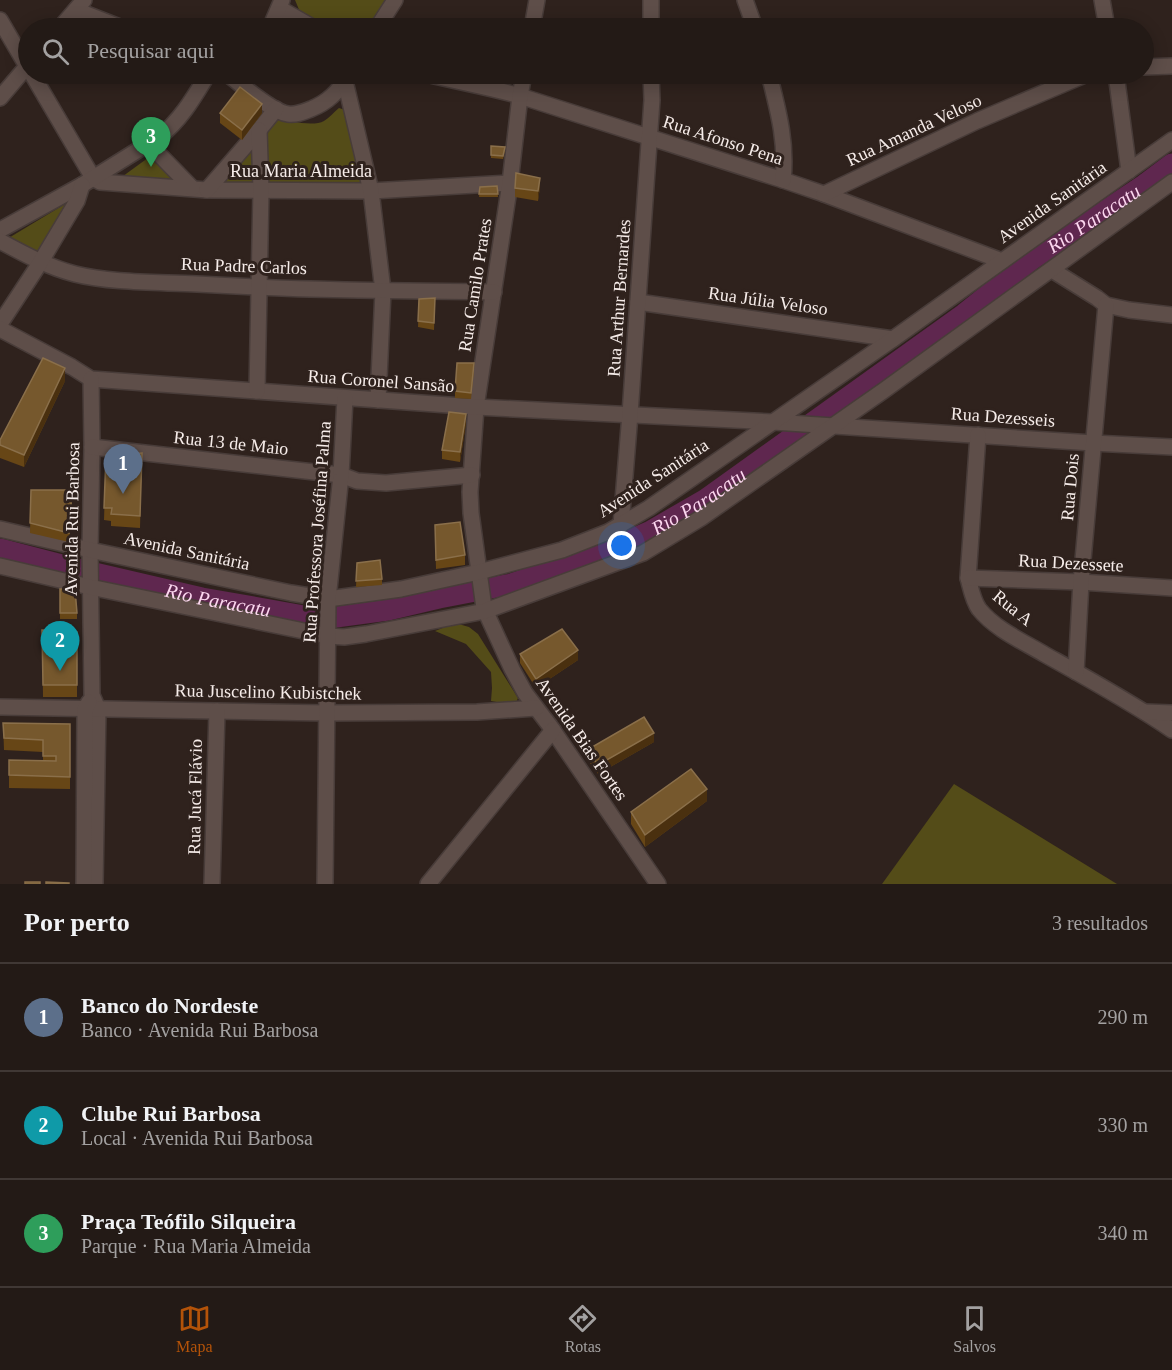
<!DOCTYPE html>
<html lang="pt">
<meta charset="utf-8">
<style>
:root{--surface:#231a16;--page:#2f2723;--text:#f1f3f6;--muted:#a3a1a1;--line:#403835;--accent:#b45309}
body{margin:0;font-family:"Times New Roman",serif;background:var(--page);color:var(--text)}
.you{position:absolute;left:622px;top:546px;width:21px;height:21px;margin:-15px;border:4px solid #fff;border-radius:50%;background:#1a73e8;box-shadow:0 0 0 9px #1a73e833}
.badge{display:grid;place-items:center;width:39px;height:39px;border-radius:50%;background:var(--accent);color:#fff;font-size:20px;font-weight:700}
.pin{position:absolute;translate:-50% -50px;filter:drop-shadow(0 2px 3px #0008)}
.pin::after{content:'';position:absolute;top:32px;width:21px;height:18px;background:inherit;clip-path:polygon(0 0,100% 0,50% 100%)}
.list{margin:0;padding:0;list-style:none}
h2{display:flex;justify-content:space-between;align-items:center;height:78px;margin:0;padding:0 24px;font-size:26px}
h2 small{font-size:20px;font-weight:400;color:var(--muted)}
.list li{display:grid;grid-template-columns:39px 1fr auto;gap:18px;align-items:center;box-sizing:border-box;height:108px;padding:0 24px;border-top:2px solid var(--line)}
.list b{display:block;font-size:22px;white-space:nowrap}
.list p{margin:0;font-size:20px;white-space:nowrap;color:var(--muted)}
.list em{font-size:20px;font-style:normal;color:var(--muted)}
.icon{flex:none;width:33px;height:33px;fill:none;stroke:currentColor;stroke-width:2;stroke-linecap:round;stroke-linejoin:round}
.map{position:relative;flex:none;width:1172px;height:884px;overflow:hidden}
.search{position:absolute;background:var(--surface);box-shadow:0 3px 15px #0003;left:18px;right:18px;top:18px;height:66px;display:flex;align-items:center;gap:15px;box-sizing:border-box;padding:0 21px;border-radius:33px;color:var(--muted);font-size:22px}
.sheet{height:402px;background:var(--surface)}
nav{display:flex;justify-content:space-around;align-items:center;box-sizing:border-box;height:84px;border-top:2px solid var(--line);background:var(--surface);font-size:16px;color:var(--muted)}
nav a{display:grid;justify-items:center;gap:3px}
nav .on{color:var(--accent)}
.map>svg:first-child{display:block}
</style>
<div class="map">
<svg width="1172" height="884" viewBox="0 0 1172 884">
<rect width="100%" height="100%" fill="#2f221d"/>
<g fill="#544c18">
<path d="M295 0H385L368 28H333L300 12Z"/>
<path d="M339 108 345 110 362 182 358 186 271 185 264 182V136L276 117C288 121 313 127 324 121 329 118 334 112 339 108Z"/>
<path d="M256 140 258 185H216Z"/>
<path d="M152 155 183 183 119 179Z"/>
<path d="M70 201 37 258 7 239Z"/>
<path d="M455 623 469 627 478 634 518 698 515 705 491 701 492 688 491 672 466 644 435 631Z"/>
<path d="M954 784 1117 884H882Z"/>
</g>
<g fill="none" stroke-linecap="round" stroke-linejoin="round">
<path stroke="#5f274f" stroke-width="21" id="s1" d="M0 549 73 568 202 598 321 619 388 610 439 598 511 584 591 557 649 532 706 499 964 314 1031 260 1144 185 1172 164"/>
<g stroke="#483c39" stroke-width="18">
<g id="minor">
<path d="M651 0V28"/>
<path d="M745 0 755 28"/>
<path d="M1102 0 1107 28"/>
<path d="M279 8 314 28"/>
<path d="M76 10 122 28"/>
<path d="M0 20 28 68"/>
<path d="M60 28 84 0"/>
<path d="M270 28 282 0"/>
<path d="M377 28 395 0"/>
<path d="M532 28 537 0"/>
<path d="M1144 67 1172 66"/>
<path d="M32 74 93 178 100 182 207 190 371 191 510 183"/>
<path d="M227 74C241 84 272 112 288 114 297 115 303 112 311 109 328 102 338 92 348 76"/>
<path d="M427 74C458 82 489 87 520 96L783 180 824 194 1002 261"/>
<path d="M524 74 520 96 510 183 476 407 470 492 471 513 484 608 512 669 525 693 550 726 658 884"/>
<path d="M769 74C778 110 787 142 783 180"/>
<path d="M1116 74 1129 171"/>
<path d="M345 81 371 191 383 291 378 400"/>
<path d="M0 98 28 65"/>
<path d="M148 143 192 188"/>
<path d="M207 190 259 130 276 109"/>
<path d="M824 194 977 121 1087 74"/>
<path d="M0 230 82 185 159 137C181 120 194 97 208 74"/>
<path d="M0 241C24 254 48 267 75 274 111 283 159 282 197 284 296 290 395 291 494 292"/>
<path d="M1052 270 1097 298 1106 305 1129 310 1172 315"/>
<path d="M638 302 893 339"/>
<path d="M0 324 40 263 77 201 82 185"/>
<path d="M0 329 72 367 91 379 476 407 773 422 1093 443 1172 447"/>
<path d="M91 379 92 447 90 550 92 695 98 709 95 884"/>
<path d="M257 391 261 190 259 130"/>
<path d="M978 435 968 578C971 589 973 601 979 609 995 629 1022 641 1044 654 1087 678 1131 702 1172 730"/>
<path d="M92 447 341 475 357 481 386 483 472 475"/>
<path d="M621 525 630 414 652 100 651 74"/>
<path d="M0 529 90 550 291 593 328 599 401 589 479 572 562 550 608 532 649 508 893 339 1172 140"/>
<path d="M0 566 90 587 328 636 344 637 366 634 485 611 643 553 701 518 883 391 1172 182"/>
<path d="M968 578 1081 582 1172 588"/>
<path d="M1076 672 1081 582 1106 305"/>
<path d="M0 707 327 713 477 712 536 708"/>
<path d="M1145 712 1172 713"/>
<path d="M84 884 85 709 89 702"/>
<path d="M212 884 217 711"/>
<path d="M325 884 328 599 341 475 345 398"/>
<path d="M428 884 553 730"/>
</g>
</g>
<use href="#minor" stroke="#5e4e49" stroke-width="15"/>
</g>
<g fill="#674616">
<path d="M220 113H262L242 140 220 123Z"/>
<path d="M491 146 505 150 503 159 491 158Z"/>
<path d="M497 186 498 197H479L480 187Z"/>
<path d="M540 187 538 201 515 197V188Z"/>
<path d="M435 298 434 330 418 327 419 299Z"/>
<path d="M474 370 471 399 455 398V391Z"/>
<path d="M65 381 24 467 0 458V440Z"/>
<path d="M466 423 460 462 442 459V450Z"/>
<path d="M142 453 140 528 111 526V521L104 520 106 455Z"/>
<path d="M31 490 72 500 69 542 30 533Z"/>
<path d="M435 534 465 555V565L436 569Z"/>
<path d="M357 563 382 579V585L356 587Z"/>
<path d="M60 589 77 613V619H60Z"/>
<path d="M42 630 77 632V697H43Z"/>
<path d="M520 654 578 660 536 688 520 663Z"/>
<path d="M3 723 70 724V789L9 788V760L43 761V752L4 750Z"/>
<path d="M654 742 598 774 587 759V750Z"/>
<path d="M707 801 645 847 631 824V812Z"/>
</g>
<g fill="#4a300f">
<path d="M262 104V113L242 140V130Z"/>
<path d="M540 178V187L538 201V191Z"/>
<path d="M65 368V381L24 467V455Z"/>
<path d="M466 414V423L460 462V452Z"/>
<path d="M578 650V660L536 688V679Z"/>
<path d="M654 733V742L598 774V765Z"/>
<path d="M707 789V801L645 847V835Z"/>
</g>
<g fill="#76582d" stroke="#8a6f4a" stroke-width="1.5">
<path d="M221 20 239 28H217Z"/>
<path d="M240 87 262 104 242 130 220 113Z"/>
<path d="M491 146 505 147 503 156 491 155Z"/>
<path d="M516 173 540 178 538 191 515 188Z"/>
<path d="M497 186 498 194H479L480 187Z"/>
<path d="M435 298 434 323 418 321 419 299Z"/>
<path d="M43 358 65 368 24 455 0 445V440Z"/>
<path d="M457 363H474L471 393 455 391Z"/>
<path d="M449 412 466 414 460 452 442 450Z"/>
<path d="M142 453 140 516 111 514 112 508H104L106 455Z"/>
<path d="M31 490H72L69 533 30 523Z"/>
<path d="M460 522 465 555 436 560 435 525Z"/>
<path d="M380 560 382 579 356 581 357 563Z"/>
<path d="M60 589H75L77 613H60Z"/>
<path d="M562 629 578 650 536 679 520 654Z"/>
<path d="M42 630 77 632V685H43Z"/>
<path d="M644 717 654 733 598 765 587 750Z"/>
<path d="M3 723 70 724V777L9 775V760L56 761V756H43V740L4 738Z"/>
<path d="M691 769 707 789 645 835 631 812Z"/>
<rect x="25" y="882" width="15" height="2"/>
<path d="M46 882 69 883V884H46Z"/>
</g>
<g text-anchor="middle" stroke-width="6" stroke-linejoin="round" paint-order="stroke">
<g font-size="18" fill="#f6ece9" stroke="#2f221d">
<text transform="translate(914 130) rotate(-25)" y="6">Rua Amanda Veloso</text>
<text transform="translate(723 140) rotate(18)" y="6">Rua Afonso Pena</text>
<text x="301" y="177">Rua Maria Almeida</text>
<text transform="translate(1052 202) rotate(-35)" y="6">Avenida Sanitária</text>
<text transform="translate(244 266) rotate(2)" y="6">Rua Padre Carlos</text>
<text transform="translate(475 285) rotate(-81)" y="6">Rua Camilo Prates</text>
<text transform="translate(619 298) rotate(-86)" y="6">Rua Arthur Bernardes</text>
<text transform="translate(768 301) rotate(8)" y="6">Rua Júlia Veloso</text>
<text transform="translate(381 381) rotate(4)" y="6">Rua Coronel Sansão</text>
<text transform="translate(1003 417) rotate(4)" y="6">Rua Dezesseis</text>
<text transform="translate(231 443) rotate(6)" y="6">Rua 13 de Maio</text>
<text transform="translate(653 478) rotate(-33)" y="6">Avenida Sanitária</text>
<text transform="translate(1070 487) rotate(-85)" y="6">Rua Dois</text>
<text transform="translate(72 519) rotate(-89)" y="6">Avenida Rui Barbosa</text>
<text transform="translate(317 532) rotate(-86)" y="6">Rua Professora Joséfina Palma</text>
<text transform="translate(187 551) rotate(12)" y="6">Avenida Sanitária</text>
<text transform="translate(1071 563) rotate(3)" y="6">Rua Dezessete</text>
<text transform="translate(1013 608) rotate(39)" y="6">Rua A</text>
<text transform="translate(268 692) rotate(1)" y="6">Rua Juscelino Kubistchek</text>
<text transform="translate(582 739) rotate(55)" y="6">Avenida Bias Fortes</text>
<text transform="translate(195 797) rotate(-89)" y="6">Rua Jucá Flávio</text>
</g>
<g font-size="20" font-style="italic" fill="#fcd7ef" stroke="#2f221d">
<text dy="7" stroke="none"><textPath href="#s1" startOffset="1214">Rio Paracatu</textPath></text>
<text dy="7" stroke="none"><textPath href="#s1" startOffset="728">Rio Paracatu</textPath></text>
<text dy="7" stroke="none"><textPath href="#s1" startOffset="224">Rio Paracatu</textPath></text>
</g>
</g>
</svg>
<div class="you"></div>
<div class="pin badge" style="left:123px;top:494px;background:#5c6f8a">1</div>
<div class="pin badge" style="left:60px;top:671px;background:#0f9aa8">2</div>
<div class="pin badge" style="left:151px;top:167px;background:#2e9e5b">3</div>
<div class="search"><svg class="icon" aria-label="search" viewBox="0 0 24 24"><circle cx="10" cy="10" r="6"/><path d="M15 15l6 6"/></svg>Pesquisar aqui</div>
</div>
<section class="sheet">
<h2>Por perto<small>3 resultados</small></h2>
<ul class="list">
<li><span class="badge" style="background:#5c6f8a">1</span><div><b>Banco do Nordeste</b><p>Banco · Avenida Rui Barbosa</p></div><em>290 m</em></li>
<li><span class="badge" style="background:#0f9aa8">2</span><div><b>Clube Rui Barbosa</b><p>Local · Avenida Rui Barbosa</p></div><em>330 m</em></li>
<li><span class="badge" style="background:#2e9e5b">3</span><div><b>Praça Teófilo Silqueira</b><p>Parque · Rua Maria Almeida</p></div><em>340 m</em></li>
</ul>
</section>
<nav>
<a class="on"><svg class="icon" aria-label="map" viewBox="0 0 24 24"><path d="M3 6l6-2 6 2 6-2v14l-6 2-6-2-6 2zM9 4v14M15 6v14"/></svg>Mapa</a>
<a><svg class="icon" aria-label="directions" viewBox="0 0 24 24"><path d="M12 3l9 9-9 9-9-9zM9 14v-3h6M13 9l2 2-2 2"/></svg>Rotas</a>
<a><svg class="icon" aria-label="saved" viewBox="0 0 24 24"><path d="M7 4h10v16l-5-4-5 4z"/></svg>Salvos</a>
</nav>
